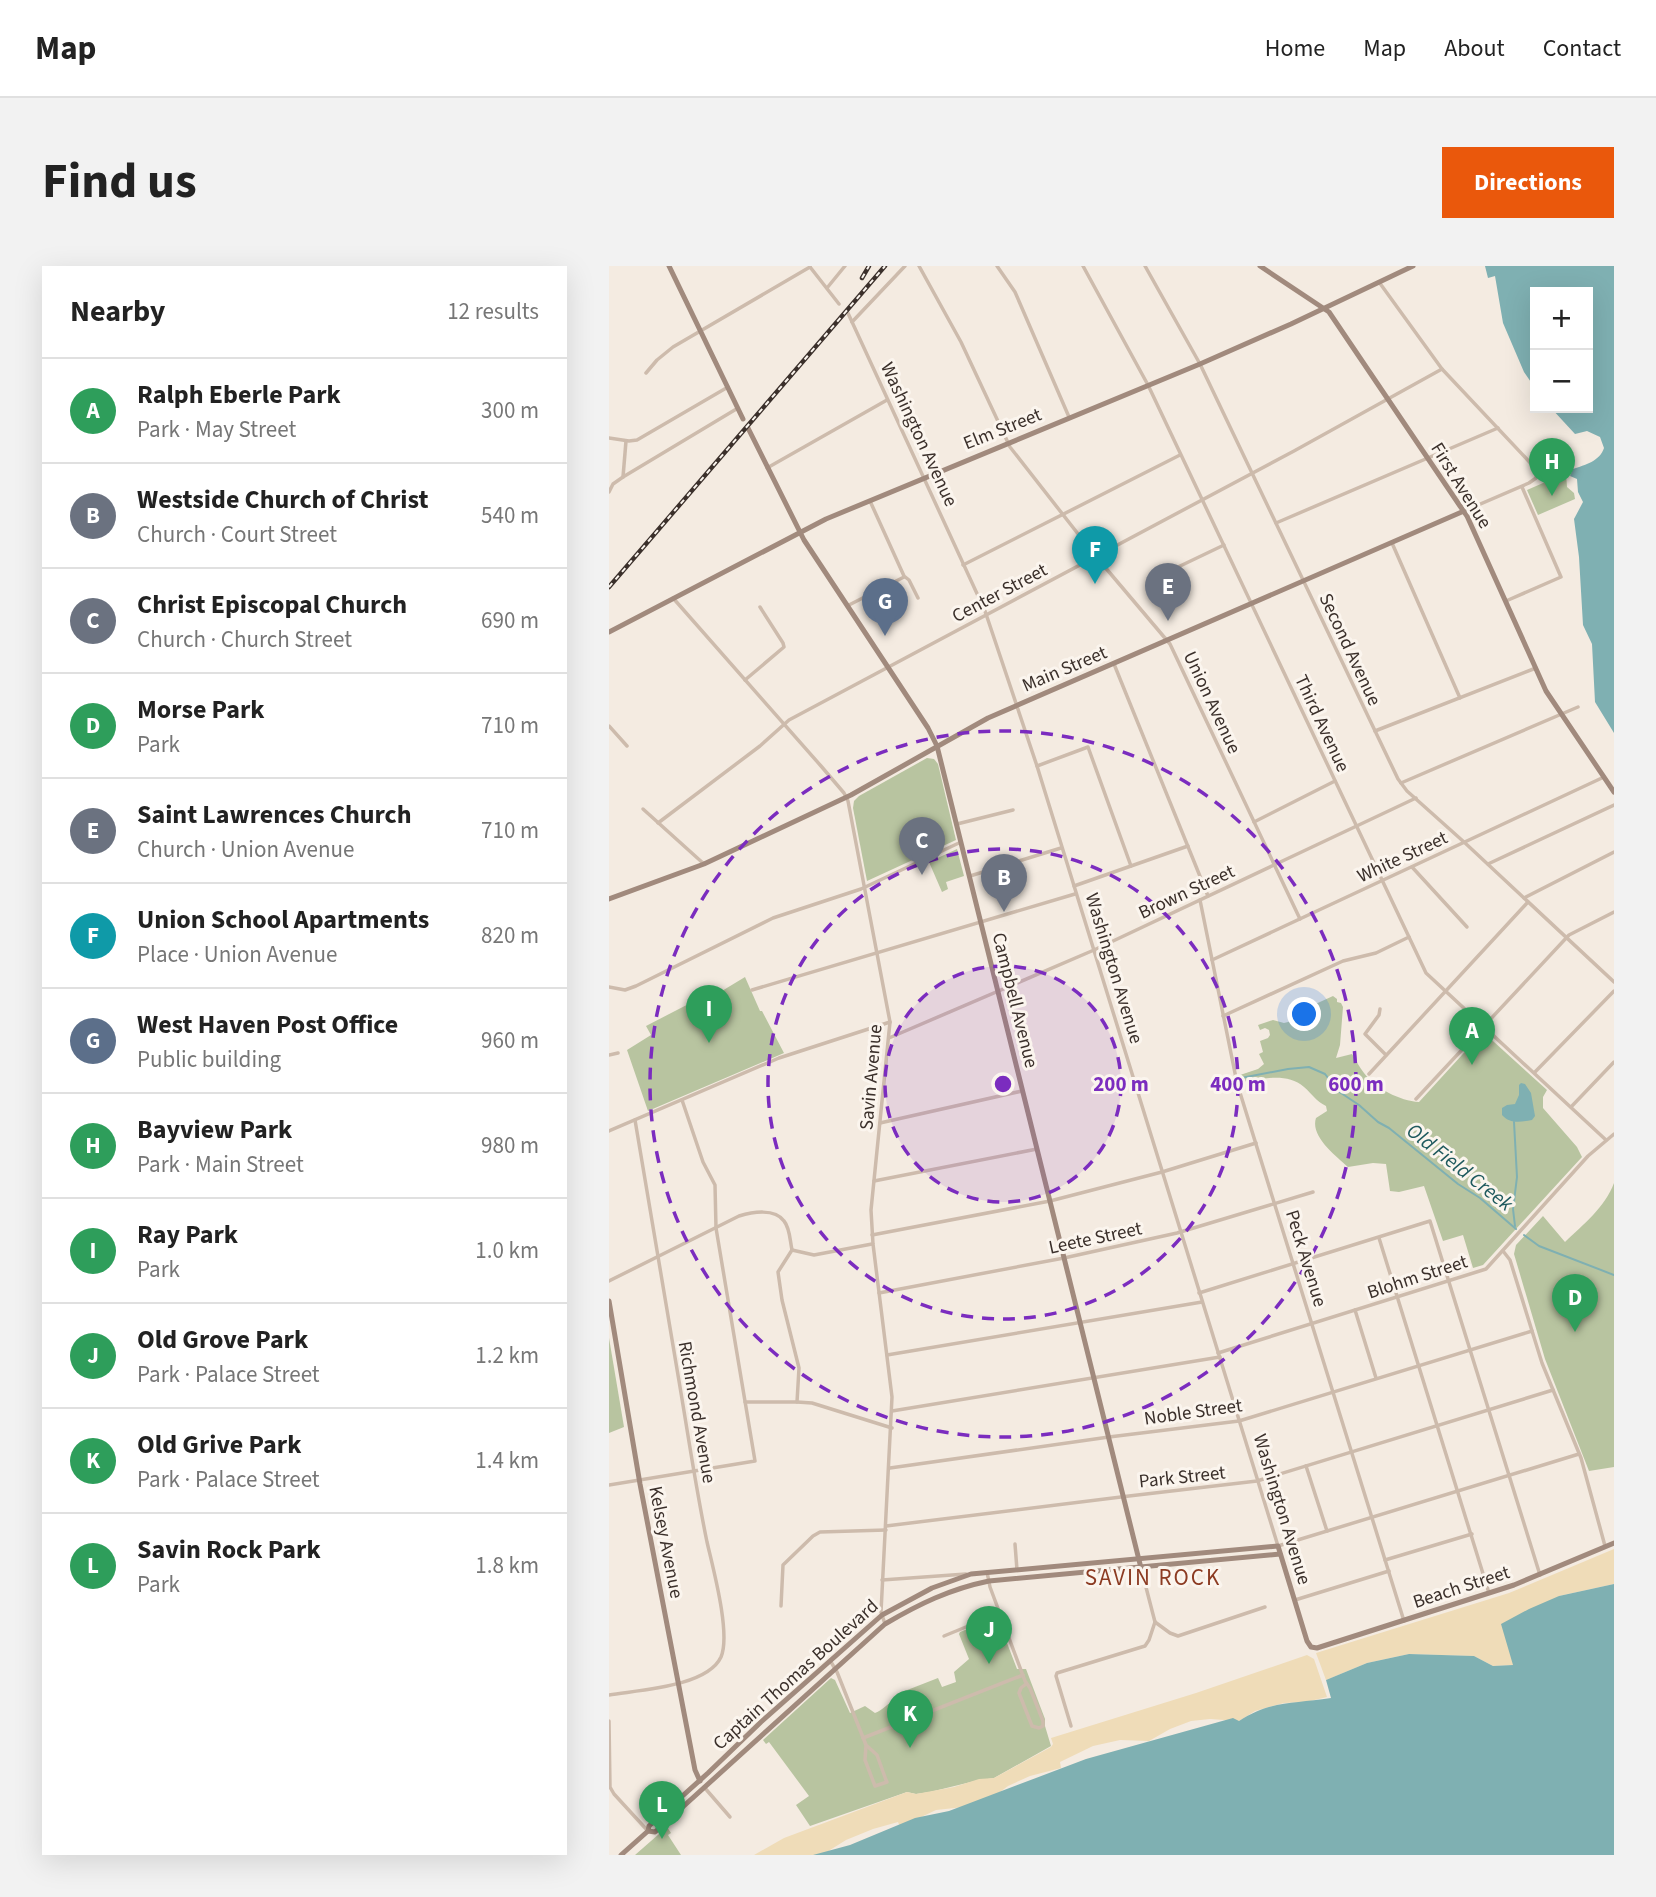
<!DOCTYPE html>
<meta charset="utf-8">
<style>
:root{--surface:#fff;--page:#f2f2f2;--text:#222;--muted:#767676;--line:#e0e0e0;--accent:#ea580c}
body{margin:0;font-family:"Source Sans 3",sans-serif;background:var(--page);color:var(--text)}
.controls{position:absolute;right:21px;top:21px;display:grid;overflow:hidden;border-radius:0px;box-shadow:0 7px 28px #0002}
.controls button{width:63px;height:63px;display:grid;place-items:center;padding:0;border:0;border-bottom:2px solid var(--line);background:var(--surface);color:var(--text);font:35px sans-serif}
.you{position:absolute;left:696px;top:749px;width:24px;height:24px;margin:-18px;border:5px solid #fff;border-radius:50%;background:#1a73e8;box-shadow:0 0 0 10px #1a73e833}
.badge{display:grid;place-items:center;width:46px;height:46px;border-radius:50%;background:var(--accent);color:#fff;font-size:23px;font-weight:700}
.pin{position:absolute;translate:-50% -58px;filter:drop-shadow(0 2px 4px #0008)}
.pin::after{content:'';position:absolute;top:37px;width:24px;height:21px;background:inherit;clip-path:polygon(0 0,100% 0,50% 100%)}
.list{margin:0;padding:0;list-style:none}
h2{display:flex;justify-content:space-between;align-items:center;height:91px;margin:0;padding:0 28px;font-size:30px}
h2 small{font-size:23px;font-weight:400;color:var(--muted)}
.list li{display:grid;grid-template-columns:46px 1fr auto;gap:21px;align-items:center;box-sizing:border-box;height:105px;padding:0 28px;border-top:2px solid var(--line)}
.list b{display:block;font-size:26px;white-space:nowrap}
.list p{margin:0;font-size:23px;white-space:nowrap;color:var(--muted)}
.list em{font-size:23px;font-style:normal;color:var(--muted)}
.map{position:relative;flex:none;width:1005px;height:1589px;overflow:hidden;border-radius:0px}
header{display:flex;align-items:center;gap:42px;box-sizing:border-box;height:98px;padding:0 35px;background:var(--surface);border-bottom:2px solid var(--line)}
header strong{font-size:33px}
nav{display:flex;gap:38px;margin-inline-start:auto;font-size:24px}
.intro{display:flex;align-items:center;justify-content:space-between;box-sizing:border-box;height:168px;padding:0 42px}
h1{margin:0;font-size:49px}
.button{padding:18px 32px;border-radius:0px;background:var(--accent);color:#fff;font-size:24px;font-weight:700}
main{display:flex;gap:42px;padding:0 42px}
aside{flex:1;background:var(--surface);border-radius:0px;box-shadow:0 7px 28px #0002}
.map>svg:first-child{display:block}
</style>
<header>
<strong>Map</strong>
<nav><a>Home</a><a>Map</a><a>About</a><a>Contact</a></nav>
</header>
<div class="intro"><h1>Find us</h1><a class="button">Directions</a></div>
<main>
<aside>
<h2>Nearby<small>12 results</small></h2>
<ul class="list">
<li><span class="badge" style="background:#2e9e5b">A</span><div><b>Ralph Eberle Park</b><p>Park · May Street</p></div><em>300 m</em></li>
<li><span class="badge" style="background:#6b7280">B</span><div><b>Westside Church of Christ</b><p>Church · Court Street</p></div><em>540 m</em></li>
<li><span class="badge" style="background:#6b7280">C</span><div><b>Christ Episcopal Church</b><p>Church · Church Street</p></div><em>690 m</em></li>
<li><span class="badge" style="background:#2e9e5b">D</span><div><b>Morse Park</b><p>Park</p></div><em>710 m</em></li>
<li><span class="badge" style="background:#6b7280">E</span><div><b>Saint Lawrences Church</b><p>Church · Union Avenue</p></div><em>710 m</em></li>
<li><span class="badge" style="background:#0f9aa8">F</span><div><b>Union School Apartments</b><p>Place · Union Avenue</p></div><em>820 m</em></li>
<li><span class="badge" style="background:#5c6f8a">G</span><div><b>West Haven Post Office</b><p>Public building</p></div><em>960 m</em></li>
<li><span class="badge" style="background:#2e9e5b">H</span><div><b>Bayview Park</b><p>Park · Main Street</p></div><em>980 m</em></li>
<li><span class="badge" style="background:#2e9e5b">I</span><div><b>Ray Park</b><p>Park</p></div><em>1.0 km</em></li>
<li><span class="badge" style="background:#2e9e5b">J</span><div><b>Old Grove Park</b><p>Park · Palace Street</p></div><em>1.2 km</em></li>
<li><span class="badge" style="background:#2e9e5b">K</span><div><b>Old Grive Park</b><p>Park · Palace Street</p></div><em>1.4 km</em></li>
<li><span class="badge" style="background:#2e9e5b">L</span><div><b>Savin Rock Park</b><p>Park</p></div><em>1.8 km</em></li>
</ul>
</aside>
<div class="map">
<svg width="1005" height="1589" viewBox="0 0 1005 1589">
<rect width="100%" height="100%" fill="#f4ebe1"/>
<g fill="#b8c4a0">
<path d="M957 207 958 221 965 227 966 233 929 249 918 224Z"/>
<path d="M318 492 325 493 329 498 347 574 258 615 244 542 245 535 250 530Z"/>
<path d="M348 583 355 610 337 616 339 623 333 626 320 596Z"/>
<path d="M136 711 151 745H153L175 787 39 845 18 784 42 769 37 760 95 730 98 734Z"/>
<path d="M724 730 728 733V736L732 737 734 741 731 779 727 792 743 788C747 794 750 801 755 807 766 822 791 835 810 836L874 766 938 824 934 831V842L968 881 973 891 874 999 864 1002 854 969 834 975 815 920 790 926 781 925 777 898 764 897 739 901C726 889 701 870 707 852L718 845 717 840C707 835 703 828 695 821 678 806 653 813 633 816L631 809 649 803 655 798 650 788 654 786 651 775 659 772 661 769 660 764 656 762 651 764 649 759 664 754 675 757 683 755 701 746 700 741Z"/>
<path d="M1005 917V1201L980 1205 936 1093 905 988 907 979 934 950 956 976C974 959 996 941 1005 917Z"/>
<path d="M0 1072 15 1161 0 1167Z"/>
<path d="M388 1351 408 1403H417L436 1453V1460L442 1480 385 1512 366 1515 321 1526 307 1528 298 1526 201 1560 187 1539 200 1530 160 1476 157 1478 154 1474 222 1412 226 1414 241 1447 256 1440 266 1447C274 1444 280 1436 290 1431L288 1428 329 1412 333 1421 347 1416 345 1406 360 1393 350 1368 351 1366Z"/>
<path d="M58 1561 62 1567 59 1569 72 1589H26Z"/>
</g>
<g fill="#efdcb8">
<path d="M1005 1283V1318L950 1330 905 1399 884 1400 865 1390 800 1388 758 1397 717 1414 707 1387 900 1327Z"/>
<path d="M698 1389 705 1393 718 1431 697 1436 675 1437 646 1445 630 1455 601 1453 582 1455 561 1463 540 1475 511 1474 484 1480 451 1496 452 1502 421 1510 399 1520 374 1539 327 1544 291 1561 289 1556 264 1563 237 1574 213 1589H145L175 1572 298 1526 307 1528 345 1521 370 1513 385 1512 442 1481 444 1478 442 1472 587 1427Z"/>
</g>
<g fill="#7fb0b2">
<path d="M876 0H1005V467L986 436 983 378 974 359 970 291 965 253 974 236 969 226 968 213 961 210 964 203C976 199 991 195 995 182L991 171 978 165 966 168 942 142H979V26H926V122L915 106 894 57 886 10 879 12Z"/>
<path d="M912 817 916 818 922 827 926 850 923 854C911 856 901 858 893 849V842L898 839 906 838 910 829V819Z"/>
<path d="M1005 1318V1589H204L241 1579 306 1552 340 1545 477 1493 624 1452 630 1455C662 1434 685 1438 722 1432L717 1414 758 1397 800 1388 865 1390 884 1400 904 1399 892 1358 920 1343 950 1330Z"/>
</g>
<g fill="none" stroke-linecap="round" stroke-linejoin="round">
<g stroke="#7fb0b2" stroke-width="2">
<path d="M632 812 679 803 700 801 716 808 729 825 750 839 769 856 780 862 849 918 871 932 907 963"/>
<path d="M905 856 908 911 904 943 906 960"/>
<path d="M915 969 930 980 1005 1009"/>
</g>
<g stroke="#cdbbac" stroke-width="3.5">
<path d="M310 0 352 76 401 181 484 287 561 378 691 653"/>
<path d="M388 0 406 26 460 151"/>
<path d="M474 0 539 119 817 707 997 874"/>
<path d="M536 0 591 98 789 513 798 525 855 576 1005 716"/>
<path d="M201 1 230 38"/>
<path d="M770 16 833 103 928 204 927 212 920 217 855 245"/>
<path d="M218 22 236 0"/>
<path d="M238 45 376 345 428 500 669 1280 970 1188"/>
<path d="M243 56 296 0"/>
<path d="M37 107 48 94 64 81 201 1"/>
<path d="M0 172 20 175 28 174 119 121"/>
<path d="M158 202 278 134"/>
<path d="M14 211 17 175"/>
<path d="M0 226 4 218 14 211 129 142"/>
<path d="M261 235 295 310 300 314 309 332"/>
<path d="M667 257 889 162"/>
<path d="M783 277 851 432"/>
<path d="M354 299 571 189"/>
<path d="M546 312 615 279"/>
<path d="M64 332 212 500 235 527 239 535 281 756 262 944 264 978 283 1131 272 1346 276 1358"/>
<path d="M897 335 952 311 913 221"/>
<path d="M238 340 295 311"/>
<path d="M505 398 599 630"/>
<path d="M136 414 175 381 174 377 151 341"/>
<path d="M0 460 18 480"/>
<path d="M766 465 927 402"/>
<path d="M428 500 479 481 522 600"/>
<path d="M792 517 969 441"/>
<path d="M34 543 95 598"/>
<path d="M645 556 726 515"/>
<path d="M49 557 151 480 180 454 685 185 833 103"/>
<path d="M348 558 404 544"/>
<path d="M879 598 1005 539"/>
<path d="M803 601 858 661"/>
<path d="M361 610 452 582"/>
<path d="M465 620 579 580"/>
<path d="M915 632 1005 586"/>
<path d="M591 634 628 817 795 1355"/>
<path d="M603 694 995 511"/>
<path d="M0 721 16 724 27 720 164 652 252 623 352 576"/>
<path d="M143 724 466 628"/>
<path d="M771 743 770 749 756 768 777 789"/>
<path d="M614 750 734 695 767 687 800 671"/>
<path d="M280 772 485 684 807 532"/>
<path d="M0 789 9 787"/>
<path d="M926 806 1005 725"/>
<path d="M760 808 919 636"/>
<path d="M807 833 960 669 1005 646"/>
<path d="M962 841 1005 796"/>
<path d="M271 857 413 825"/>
<path d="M0 865 170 792 281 756"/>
<path d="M265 915 428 883"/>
<path d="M263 969 441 935 553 906 647 877"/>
<path d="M770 972 880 1327"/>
<path d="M183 984 169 1006 173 1034 190 1102 188 1136"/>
<path d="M183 984 205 989 263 978"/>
<path d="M894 985 901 994 933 1097 972 1192 996 1280"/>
<path d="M0 1015 130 950C143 946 166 942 175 955 181 962 181 975 183 984"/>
<path d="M270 1027 455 992 568 967 704 926"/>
<path d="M590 1027 821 955 931 1309"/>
<path d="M746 1044 767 1112"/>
<path d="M609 1087 877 1003 979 890 1005 868"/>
<path d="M278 1089 593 1036"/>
<path d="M136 1136H188L203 1137 283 1162"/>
<path d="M283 1145 611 1091"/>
<path d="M697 1200 718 1265"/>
<path d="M281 1202 500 1171 630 1155 923 1065"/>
<path d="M0 1219 146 1195 107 962 106 919 94 896 73 834"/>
<path d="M277 1260 520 1230 648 1215 944 1124"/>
<path d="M406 1278 408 1304"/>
<path d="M776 1294 863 1268"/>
<path d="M532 1302 546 1356"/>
<path d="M378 1306 381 1321 416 1415 421 1422 434 1455V1460L430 1462 423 1460 410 1427 412 1422 417 1418"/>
<path d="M273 1314 357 1308"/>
<path d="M686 1334 780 1305"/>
<path d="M172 1340 174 1299 204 1270 211 1266 277 1264"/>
<path d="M546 1356 561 1367 569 1370 656 1341"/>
<path d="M335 1370 391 1347"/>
<path d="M222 1396 228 1406 257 1479 268 1489 277 1514 278 1516 266 1520 256 1494 257 1479"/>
<path d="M0 1429C29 1424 98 1421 112 1391 122 1368 104 1302 98 1276 87 1223 79 1168 70 1115 55 1028 41 941 26 854"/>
<path d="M0 1455 1 1521 5 1528 38 1564"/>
<path d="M462 1460 447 1410 448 1407 536 1380 540 1374 546 1356"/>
<path d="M254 1472 414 1409"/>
<path d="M95 1521 121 1551"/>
</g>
<g stroke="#a18a7d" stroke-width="5">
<path d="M60 0 134 153"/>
<path d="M651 0 720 46 851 240 858 250 937 425 1005 526"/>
<path d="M139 162 195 274 319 462 328 480 532 1302"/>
<path d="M0 366 217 253 591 98 682 58 804 0"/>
<path d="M0 633 95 598 242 529 379 452 855 245"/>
<path d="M0 1035 31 1218 86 1504 91 1515"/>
<path d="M39 1565 46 1566 276 1358C310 1338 341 1323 380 1315L671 1288"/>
<path d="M12 1589 39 1565 40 1560 99 1507 152 1456 273 1349 323 1322 362 1308 669 1280 698 1375 702 1381 708 1382 905 1319 1005 1277"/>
</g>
<g stroke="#3b302b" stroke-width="4.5">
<g id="rail">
<path d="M253 12 260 0"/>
<path d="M0 321 276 0"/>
</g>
</g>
<use href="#rail" stroke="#fbf5ee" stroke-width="2" stroke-dasharray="5" stroke-linecap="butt"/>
</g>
<circle cx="394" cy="818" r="118" fill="#7b2cbf" fill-opacity=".12"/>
<g fill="none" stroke="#7b2cbf" stroke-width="3.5" stroke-dasharray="12 9">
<circle cx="394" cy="818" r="118"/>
<circle cx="394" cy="818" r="235"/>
<circle cx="394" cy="818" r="353"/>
</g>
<g text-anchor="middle" stroke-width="6" stroke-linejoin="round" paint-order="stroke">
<g font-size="19" fill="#3b302b" stroke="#fbf5ee">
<text transform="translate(393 162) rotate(-22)" y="7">Elm Street</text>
<text transform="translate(311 168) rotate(65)" y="7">Washington Avenue</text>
<text transform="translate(853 219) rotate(58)" y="7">First Avenue</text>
<text transform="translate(390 326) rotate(-28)" y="7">Center Street</text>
<text transform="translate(742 383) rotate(65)" y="7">Second Avenue</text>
<text transform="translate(455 402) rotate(-23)" y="7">Main Street</text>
<text transform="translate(604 436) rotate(65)" y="7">Union Avenue</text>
<text transform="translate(714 457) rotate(65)" y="7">Third Avenue</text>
<text transform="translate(793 590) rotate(-25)" y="7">White Street</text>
<text transform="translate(577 625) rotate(-25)" y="7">Brown Street</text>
<text transform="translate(506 702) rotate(73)" y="7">Washington Avenue</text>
<text transform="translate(407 734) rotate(76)" y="7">Campbell Avenue</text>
<text transform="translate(261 811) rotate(-85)" y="7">Savin Avenue</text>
<text transform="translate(486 971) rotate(-12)" y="7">Leete Street</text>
<text transform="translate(698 992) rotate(73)" y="7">Peck Avenue</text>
<text transform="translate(808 1010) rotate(-18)" y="7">Blohm Street</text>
<text transform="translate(584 1145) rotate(-8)" y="7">Noble Street</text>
<text transform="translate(89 1146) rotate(80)" y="7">Richmond Avenue</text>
<text transform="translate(573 1210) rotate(-6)" y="7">Park Street</text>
<text transform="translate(674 1243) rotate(73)" y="7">Washington Avenue</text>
<text transform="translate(58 1276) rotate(79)" y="7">Kelsey Avenue</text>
<text transform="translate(852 1320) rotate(-18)" y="7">Beach Street</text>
<text transform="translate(186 1408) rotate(-42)" y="7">Captain Thomas Boulevard</text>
</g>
<g font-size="21" font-style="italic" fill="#1f5a5e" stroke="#fbf5ee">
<text transform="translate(851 901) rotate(38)" y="7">Old Field Creek</text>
</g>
<g font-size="23" letter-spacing="2" fill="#8c3b22" stroke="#fbf5ee">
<text x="544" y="1319">SAVIN ROCK</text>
</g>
</g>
<circle cx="394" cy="818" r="10" fill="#7b2cbf" stroke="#fbf5ee" stroke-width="3.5"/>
<g font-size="21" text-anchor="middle" font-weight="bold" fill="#7b2cbf" stroke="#fbf5ee" stroke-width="6" stroke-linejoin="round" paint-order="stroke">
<text x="512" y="825">200 m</text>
<text x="629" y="825">400 m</text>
<text x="747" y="825">600 m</text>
</g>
</svg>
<div class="controls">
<button>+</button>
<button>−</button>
</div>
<div class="you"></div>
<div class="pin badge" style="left:863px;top:799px;background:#2e9e5b">A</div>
<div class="pin badge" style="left:395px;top:646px;background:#6b7280">B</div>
<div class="pin badge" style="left:313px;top:609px;background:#6b7280">C</div>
<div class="pin badge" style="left:966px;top:1066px;background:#2e9e5b">D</div>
<div class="pin badge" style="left:559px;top:355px;background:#6b7280">E</div>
<div class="pin badge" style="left:486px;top:318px;background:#0f9aa8">F</div>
<div class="pin badge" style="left:276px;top:370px;background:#5c6f8a">G</div>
<div class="pin badge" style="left:943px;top:230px;background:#2e9e5b">H</div>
<div class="pin badge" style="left:100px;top:777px;background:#2e9e5b">I</div>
<div class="pin badge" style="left:380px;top:1398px;background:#2e9e5b">J</div>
<div class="pin badge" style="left:301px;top:1482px;background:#2e9e5b">K</div>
<div class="pin badge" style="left:53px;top:1573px;background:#2e9e5b">L</div>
</div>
</main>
